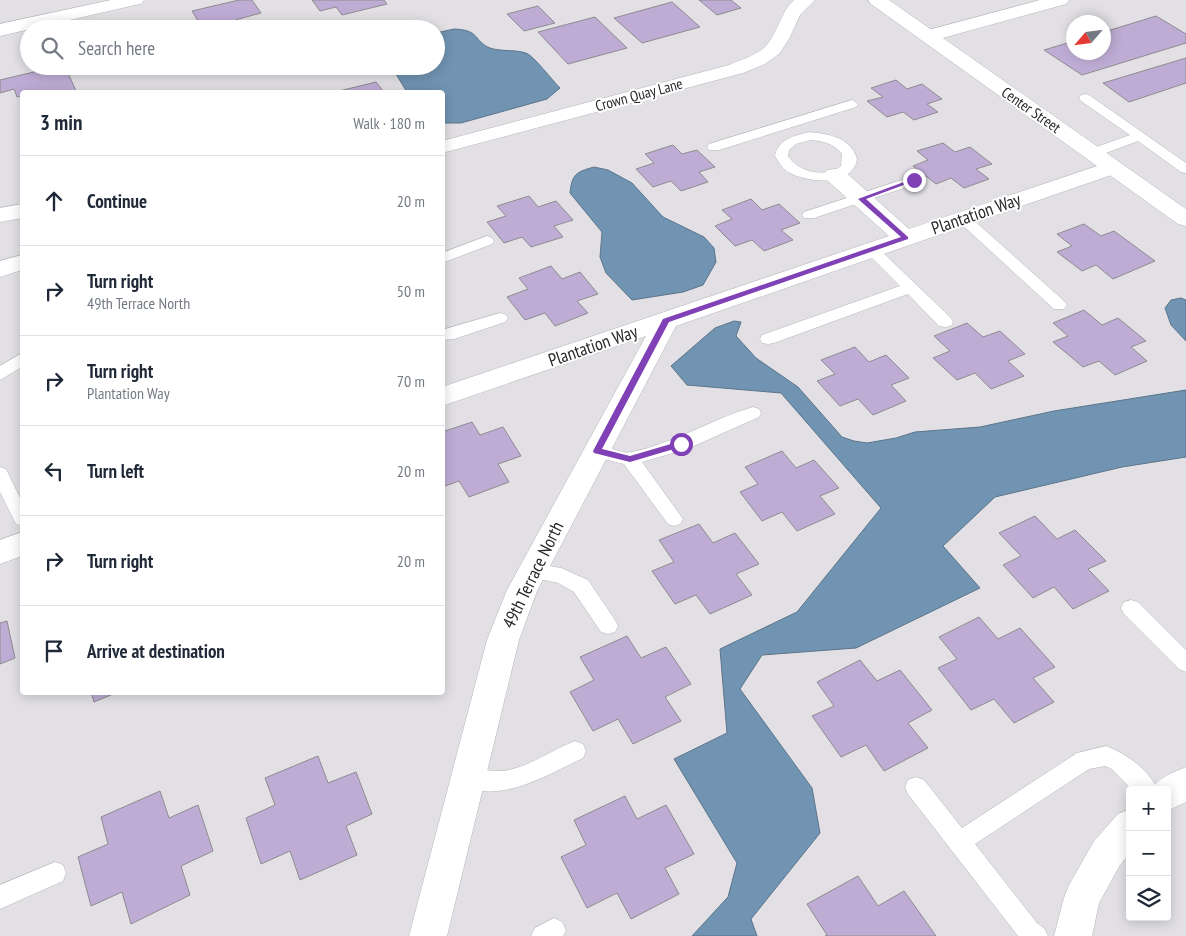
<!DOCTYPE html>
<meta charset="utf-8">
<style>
:root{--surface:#fff;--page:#f2f2f3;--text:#1f2937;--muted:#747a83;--line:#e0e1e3}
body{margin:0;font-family:"PT Sans Narrow",sans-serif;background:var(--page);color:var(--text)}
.controls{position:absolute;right:15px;bottom:15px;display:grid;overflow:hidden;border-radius:5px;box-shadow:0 2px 12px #0003}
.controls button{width:45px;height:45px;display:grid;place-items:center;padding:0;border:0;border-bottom:1px solid var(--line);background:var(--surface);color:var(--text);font:25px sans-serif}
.compass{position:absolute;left:1066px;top:15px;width:45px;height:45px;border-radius:50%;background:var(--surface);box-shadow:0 2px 12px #0003;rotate:242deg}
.stop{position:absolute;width:15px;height:15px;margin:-11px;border:4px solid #8041b6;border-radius:50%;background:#fff}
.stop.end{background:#8041b6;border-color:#fff;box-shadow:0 1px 5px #0008}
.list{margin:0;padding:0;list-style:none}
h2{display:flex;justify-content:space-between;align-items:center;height:65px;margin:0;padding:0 20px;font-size:21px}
h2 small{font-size:16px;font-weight:400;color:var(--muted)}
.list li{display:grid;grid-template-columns:32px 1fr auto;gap:15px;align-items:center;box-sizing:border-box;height:90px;padding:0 20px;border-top:1px solid var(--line)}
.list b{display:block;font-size:19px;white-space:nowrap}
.list p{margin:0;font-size:16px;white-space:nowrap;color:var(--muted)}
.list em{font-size:16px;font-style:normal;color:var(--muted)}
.icon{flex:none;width:28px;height:28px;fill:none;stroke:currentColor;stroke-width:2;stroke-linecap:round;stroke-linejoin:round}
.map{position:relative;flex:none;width:1186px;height:936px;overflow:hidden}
.search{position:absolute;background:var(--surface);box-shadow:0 2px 12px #0003;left:20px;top:20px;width:425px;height:55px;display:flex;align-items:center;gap:12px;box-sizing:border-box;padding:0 18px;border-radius:28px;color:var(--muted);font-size:19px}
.panel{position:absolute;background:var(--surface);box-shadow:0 2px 12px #0003;left:20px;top:90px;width:425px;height:605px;border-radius:5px}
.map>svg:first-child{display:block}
</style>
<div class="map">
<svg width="1186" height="936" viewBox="0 0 1186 936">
<rect width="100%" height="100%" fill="#e2e0e4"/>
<g fill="#7194b2" stroke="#5b7489">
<path d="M454 29C481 30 473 41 490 48 501 52 518 49 528 54 536 59 552 80 560 88L547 99 461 123H443L442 92H407L391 66H436V33Z"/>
<path d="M594 167 608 170 632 183 663 217 704 237 714 248 716 262 703 285 683 292 632 300 606 273 600 257 602 232 570 193C572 174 576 172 594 167Z"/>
<path d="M1181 298 1186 300V341L1171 325 1165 308 1171 300Z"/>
<path d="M734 321 741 322 736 336 756 358 798 387 842 437 854 441 867 443 896 438 915 432 980 427 1054 411 1186 390V457L1122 467 995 497 943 546 980 588 856 648 762 655 740 689 812 788 820 833 751 919 757 936H692L728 897 737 863 674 759 727 733 720 649 797 612 881 508 781 393 687 385 671 366 715 328Z"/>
</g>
<g fill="#bfacd5" stroke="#8d8c8f">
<path d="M239 0H252L261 13 235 20 239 25 222 29H203L192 11Z"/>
<path d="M312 0H384L387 4 342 15 336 7 320 11Z"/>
<path d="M699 0H731L741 8 717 15Z"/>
<path d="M672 2 700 27 642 43 614 18Z"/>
<path d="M538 6 555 23 524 31 507 14Z"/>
<path d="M1156 16 1186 34V43L1082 75 1044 50 1074 41V52H1104V32Z"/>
<path d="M595 17 627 48 568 64 538 32Z"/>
<path d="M145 21 150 29H110Z"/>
<path d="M1186 58V83L1129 102 1103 83Z"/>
<path d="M59 66H65L76 91 22 92V96L17 97 14 89 0 93V80Z"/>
<path d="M896 80 907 89 922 84 942 99 927 104 938 112 914 120 903 112 887 117 867 101 883 97 871 88Z"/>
<path d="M376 82 384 92H335Z"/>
<path d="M943 143 955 152 970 147 992 164 976 169 989 179 964 188 951 178 936 184 913 166 928 160 917 151Z"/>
<path d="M673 145 682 154 697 150 715 167 699 172 708 182 681 191 671 181 653 187 636 169 654 163 645 154Z"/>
<path d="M529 196 538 207 556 201 573 220 554 226 563 237 531 247 522 237 504 243 487 222 506 216 497 206Z"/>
<path d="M751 199 762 210 779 204 800 223 781 230 793 240 764 251 752 240 735 246 715 226 732 219 722 210Z"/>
<path d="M1084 224 1101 236 1114 231 1155 261 1113 279 1096 265 1082 271 1057 252 1072 246 1057 234Z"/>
<path d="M551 266 562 279 580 272 598 294 577 301 588 313 555 326 545 313 525 320 507 297 528 289 519 278Z"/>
<path d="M1084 310 1102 325 1118 318 1146 341 1131 347 1147 361 1115 375 1099 361 1083 367 1053 342 1068 336 1053 323Z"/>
<path d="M967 323 983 337 1000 331 1025 354 1008 361 1024 376 991 389 975 373 957 380 933 358 950 351 934 336Z"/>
<path d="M855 347 869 362 886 355 909 378 891 385 906 401 873 415 858 399 840 406 817 381 835 374 821 360Z"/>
<path d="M472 422 480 435 503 427 521 456 498 464 509 482 469 497 459 481 442 487V432Z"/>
<path d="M782 451 796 468 814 460 839 488 820 496 835 514 797 531 782 512 762 521 740 492 758 484 745 467Z"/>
<path d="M1035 516 1057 539 1075 530 1106 561 1088 569 1109 591 1073 609 1054 587 1033 598 1003 565 1021 556 999 533Z"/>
<path d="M699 524 713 543 735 533 759 564 736 574 752 595 710 614 696 595 675 604 652 571 674 562 659 540Z"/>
<path d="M979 617 998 639 1020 628 1055 667 1033 678 1054 702 1014 723 994 699 971 710 938 668 957 659 939 637Z"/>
<path d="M7 621 15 658 0 664V623Z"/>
<path d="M627 636 641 658 666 647 691 684 665 697 681 721 633 744 618 719 593 731 570 692 594 680 580 657Z"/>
<path d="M860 660 877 681 900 670 932 710 908 723 928 748 884 771 866 745 841 757 812 716 834 706 817 682Z"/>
<path d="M91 692H118L94 702Z"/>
<path d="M318 756 328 783 356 772 372 814 346 826 357 855 300 880 290 851 261 864 246 818 275 805 265 778Z"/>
<path d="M160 791 169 818 198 805 213 851 181 866 190 895 131 924 122 892 91 906 78 857 108 844 101 817Z"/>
<path d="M625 796 637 819 666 805 694 854 665 868 679 894 631 919 617 893 587 908 561 857 586 845 574 820Z"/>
<path d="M858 876 878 906 904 891 936 936H825L827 935 807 904Z"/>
</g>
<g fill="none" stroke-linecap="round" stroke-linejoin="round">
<g stroke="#b6b5b8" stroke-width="1">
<g id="service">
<path d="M1085 94 1089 95 1186 163V173L1181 172 1138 141 1098 156H1088L1086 153 1088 150 1130 135 1081 101 1079 98 1081 95Z"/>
<path d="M852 100 858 104 856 107 719 150H709L707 147 709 144Z"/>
<path d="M809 132C828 134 851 137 857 159 853 187 809 183 790 173 783 169 779 163 775 156 778 139 794 136 809 132ZM810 140C823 141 833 143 842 154L841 166C826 178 799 173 788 156L789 150 796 144Z"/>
<path d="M914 176 919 177 921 180 919 183 814 218H804L802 215 804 212Z"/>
<path d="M963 214 968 215 1064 301 1067 305 1064 309H1054L958 221 956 218 958 215Z"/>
<path d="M487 236 492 238 494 241 492 244 442 263V253Z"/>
<path d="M872 245 877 247 951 318 953 322 951 326 945 327 939 326 908 294 774 343 768 344 762 343 760 339 762 335 900 286 867 253 865 250 867 247Z"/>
<path d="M500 313 505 314 508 318 505 322 454 339 442 340V330Z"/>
<path d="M22 353V367L0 380V366Z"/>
<path d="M753 407 759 409 761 413 759 417 687 449 642 462 683 519 680 524 674 526 668 524 624 464 591 456 588 451 591 446C605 442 619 455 632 452 675 443 712 419 753 407Z"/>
<path d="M0 467 6 469 22 502V526L16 524 0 492Z"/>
<path d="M533 563 561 568 588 580 615 620 618 626 615 632 608 634 601 632 574 592 558 583 526 576 524 571 526 566Z"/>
<path d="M1131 600 1138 602 1186 650V672L1179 669 1124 614 1121 608 1124 602Z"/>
<path d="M575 741 583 744 586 751 583 758C545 776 503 803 460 786L457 779 460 772C474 766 488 772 503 771 528 768 551 750 575 741Z"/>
<path d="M1106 746C1127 754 1148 769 1158 790H1132L1112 769 1105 766 1089 769 975 844 1037 923 1044 928 1048 936H1018L908 794 905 787 908 780 916 777 924 780 962 828 1077 753Z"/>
<path d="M55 862 63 865 66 873 63 881 0 909V885Z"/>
<path d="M554 918 562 922 566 930 563 936H531L535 928Z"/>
</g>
</g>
<g stroke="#b6b5b8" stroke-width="1">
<g id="minor">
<path d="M111 0H144L141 4 135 5 0 36V24Z"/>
<path d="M794 0H815L800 15 789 39 779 54 765 64 743 73 442 153V141L729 65C741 60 755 56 765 47 778 33 780 13 794 0Z"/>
<path d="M1040 0H1069L1066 4 928 42 921 40 919 36 921 32Z"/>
<path d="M1112 161 1120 162 1123 167 1120 172 676 326 537 591 519 640 447 936H409L487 640 507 590 646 336 442 406V387L889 236 827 180 824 175 827 170 835 169 843 170 909 229Z"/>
<path d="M22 204V218L0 222V208Z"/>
<path d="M22 255V270L0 277V261Z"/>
<path d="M22 532V556L0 564V540Z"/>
<path d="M1186 767V802L1167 811V790H1152C1157 778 1174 772 1186 767Z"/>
<path d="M1130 809V853L1120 865 1099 903 1092 936H1054L1064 898 1069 885 1094 841 1118 814Z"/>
</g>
</g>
<g stroke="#b6b5b8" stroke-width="1">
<path id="tertiary" d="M868 0H889L1186 209V226L1178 224 871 4Z"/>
</g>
<use href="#service" fill="#fff" fill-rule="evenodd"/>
<use href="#minor" fill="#fff" fill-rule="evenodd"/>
<use href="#tertiary" fill="#fff" fill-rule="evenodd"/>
</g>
<path fill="#8041b6" d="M912 179 917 180 866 199 908 237V239L669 322 602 449 630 456 681 441 685 444 684 446 630 462 594 453 593 451 663 319 901 237 858 199Z"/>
<g text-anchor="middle" stroke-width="4" stroke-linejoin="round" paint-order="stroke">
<g font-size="15" fill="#282829" stroke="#fff">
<text transform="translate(639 95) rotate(-15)" y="5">Crown Quay Lane</text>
<text transform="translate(1031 110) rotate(35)" y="5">Center Street</text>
</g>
<g font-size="18" fill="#282829" stroke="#fff">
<text transform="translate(976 214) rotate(-19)" y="6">Plantation Way</text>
<text transform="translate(593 346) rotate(-19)" y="6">Plantation Way</text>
<text transform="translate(533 575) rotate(-64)" y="6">49th Terrace North</text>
</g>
</g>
</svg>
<div class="controls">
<button>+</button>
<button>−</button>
<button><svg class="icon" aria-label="layers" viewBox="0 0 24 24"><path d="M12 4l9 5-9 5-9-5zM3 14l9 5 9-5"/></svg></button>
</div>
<svg class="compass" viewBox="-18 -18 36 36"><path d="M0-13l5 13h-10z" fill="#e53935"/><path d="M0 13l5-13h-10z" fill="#747a83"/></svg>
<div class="stop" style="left:681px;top:444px"></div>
<div class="stop end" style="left:914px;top:180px"></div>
<div class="search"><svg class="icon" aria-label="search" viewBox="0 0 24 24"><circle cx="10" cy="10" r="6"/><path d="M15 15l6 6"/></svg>Search here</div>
<section class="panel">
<h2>3 min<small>Walk · 180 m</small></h2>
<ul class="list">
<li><svg class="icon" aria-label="ahead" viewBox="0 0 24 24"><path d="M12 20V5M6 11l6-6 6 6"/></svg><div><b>Continue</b></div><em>20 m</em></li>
<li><svg class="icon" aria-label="right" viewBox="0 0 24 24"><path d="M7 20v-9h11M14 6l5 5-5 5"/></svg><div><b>Turn right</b><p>49th Terrace North</p></div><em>50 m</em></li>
<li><svg class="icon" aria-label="right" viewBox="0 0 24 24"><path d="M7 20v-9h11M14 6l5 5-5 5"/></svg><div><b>Turn right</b><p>Plantation Way</p></div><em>70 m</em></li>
<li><svg class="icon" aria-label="left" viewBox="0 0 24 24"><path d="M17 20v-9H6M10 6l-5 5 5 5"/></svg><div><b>Turn left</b></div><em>20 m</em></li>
<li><svg class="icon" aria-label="right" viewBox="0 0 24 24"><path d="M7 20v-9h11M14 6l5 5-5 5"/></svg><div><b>Turn right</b></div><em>20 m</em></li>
<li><svg class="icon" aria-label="arrive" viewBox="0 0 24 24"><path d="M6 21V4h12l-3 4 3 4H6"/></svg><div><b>Arrive at destination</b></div></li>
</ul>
</section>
</div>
